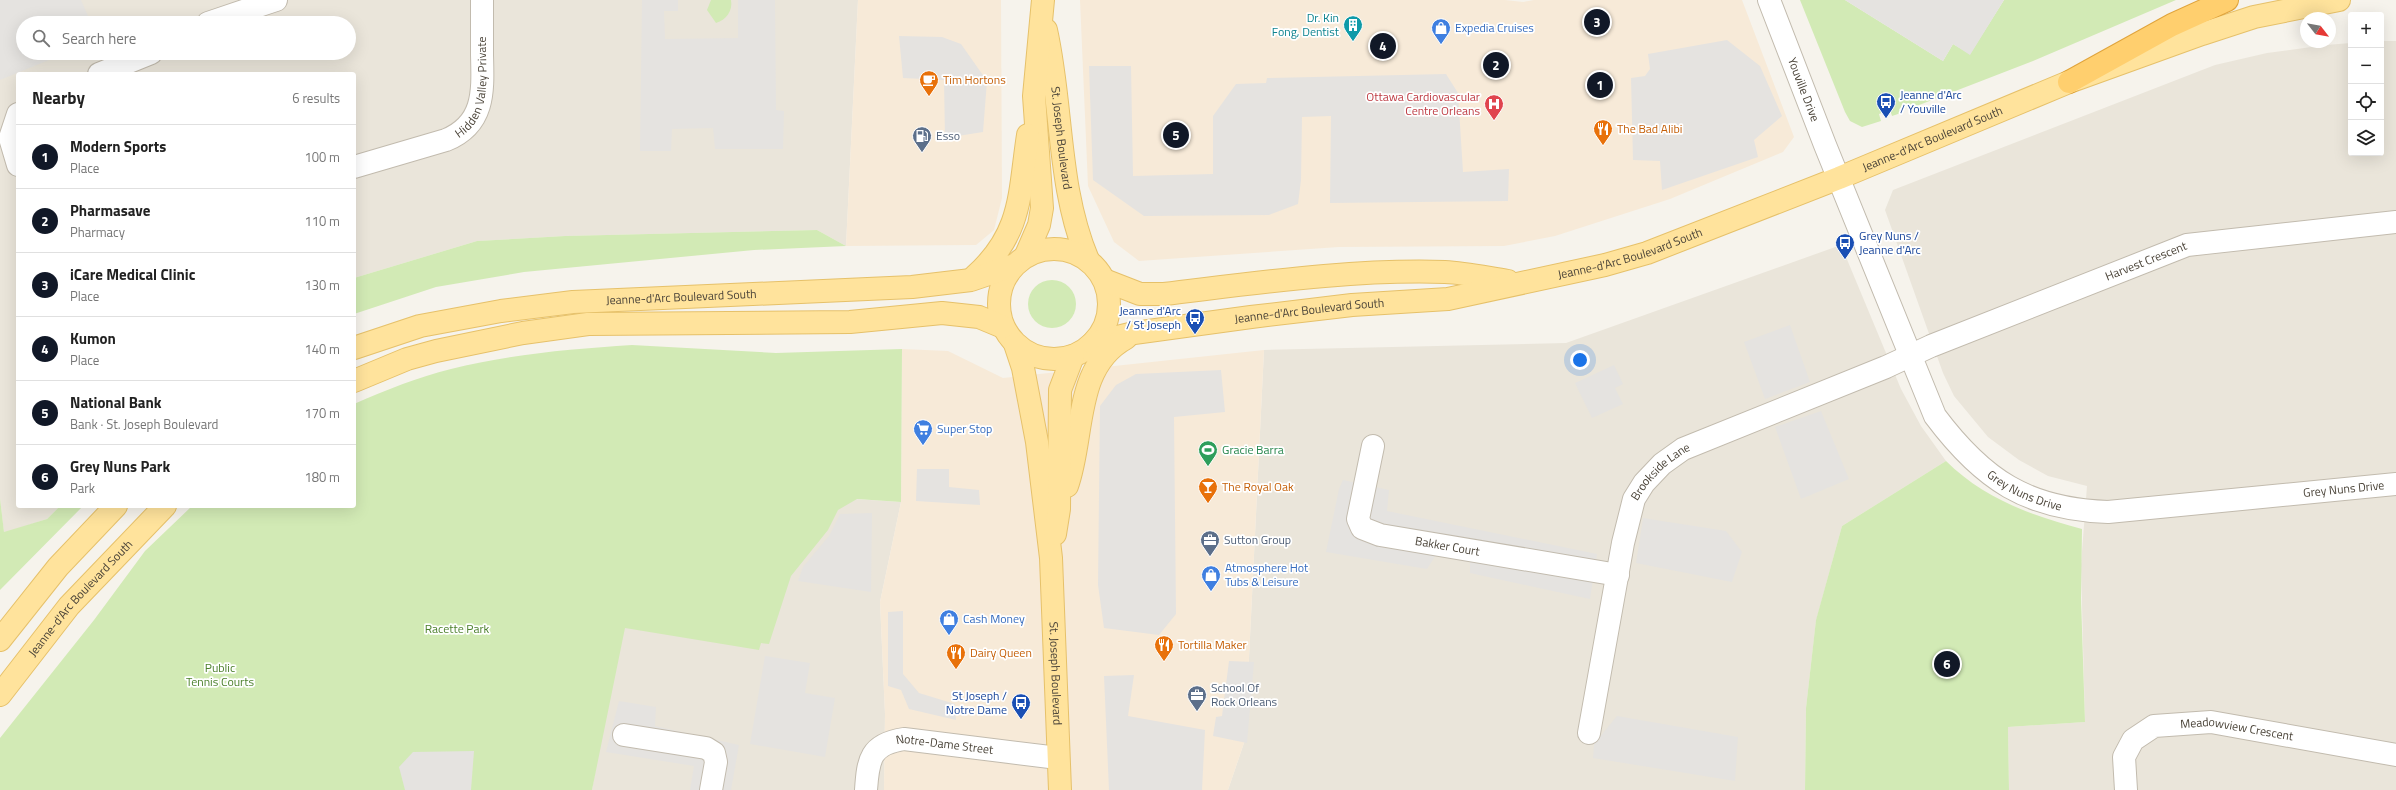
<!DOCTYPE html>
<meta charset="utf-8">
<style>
:root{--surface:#fff;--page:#f2f2f2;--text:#222;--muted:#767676;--line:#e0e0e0;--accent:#111827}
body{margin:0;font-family:"Titillium Web",sans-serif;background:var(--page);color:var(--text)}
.controls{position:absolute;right:12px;top:12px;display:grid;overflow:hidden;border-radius:4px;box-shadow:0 4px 16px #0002}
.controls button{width:36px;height:36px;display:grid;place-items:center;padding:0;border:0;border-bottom:1px solid var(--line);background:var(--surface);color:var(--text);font:20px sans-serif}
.compass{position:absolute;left:2300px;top:12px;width:36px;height:36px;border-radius:50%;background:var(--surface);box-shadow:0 4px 16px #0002;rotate:121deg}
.you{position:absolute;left:1580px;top:360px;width:14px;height:14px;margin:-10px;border:3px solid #fff;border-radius:50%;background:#1a73e8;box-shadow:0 0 0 6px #1a73e833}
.badge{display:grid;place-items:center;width:26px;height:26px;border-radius:50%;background:var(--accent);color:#fff;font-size:13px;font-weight:700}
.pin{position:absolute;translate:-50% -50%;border:2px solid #fff;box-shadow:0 1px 4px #0006}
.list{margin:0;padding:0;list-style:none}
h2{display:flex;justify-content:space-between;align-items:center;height:52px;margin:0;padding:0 16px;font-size:17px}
h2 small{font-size:13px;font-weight:400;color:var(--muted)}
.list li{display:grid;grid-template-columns:26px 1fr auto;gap:12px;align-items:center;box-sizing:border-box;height:64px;padding:0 16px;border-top:1px solid var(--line)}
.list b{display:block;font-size:15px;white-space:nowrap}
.list p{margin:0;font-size:13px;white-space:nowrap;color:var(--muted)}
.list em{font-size:13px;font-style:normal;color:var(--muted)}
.icon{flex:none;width:22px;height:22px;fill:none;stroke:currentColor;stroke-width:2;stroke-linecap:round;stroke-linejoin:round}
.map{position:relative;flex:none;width:2396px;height:790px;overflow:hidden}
.search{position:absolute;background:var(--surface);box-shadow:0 4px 16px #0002;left:16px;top:16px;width:340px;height:44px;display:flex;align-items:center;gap:10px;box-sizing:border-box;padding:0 14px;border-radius:22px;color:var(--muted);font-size:15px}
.panel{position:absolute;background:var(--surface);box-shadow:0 4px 16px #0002;left:16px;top:72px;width:340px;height:436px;border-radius:4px}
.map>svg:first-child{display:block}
</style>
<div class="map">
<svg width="2396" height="790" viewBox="0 0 2396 790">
<rect width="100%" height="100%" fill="#f6f3ec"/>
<g fill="#eae5da" fill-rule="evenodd">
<path d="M0 0H858L846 246 817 230 565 236 477 241 354 278V74H18V506H60L47 519 4 533 0 498ZM23 23H349V53H23Z"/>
<path d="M2381 41H2396V790H2009L2008 727 2085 722 2081 565 2087 486 2048 476 2019 460 1988 437 1954 396 1943 373 1885 210 1893 190 2215 65 2267 53 2326 45 2351 43V153H2381Z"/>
<path d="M1841 245 1901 389 1921 426 1946 461 1842 526 1816 621 1806 708 1805 790H1228L1245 740 1264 350 1566 343Z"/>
<path d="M839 498 901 502 880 602 885 714 884 790H592L620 625 767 616 777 592Z"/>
</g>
<g fill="#f7ead8">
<path d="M858 0H1001L1002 198 994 230 976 245 846 246Z"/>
<path d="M1080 0H1505L1523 2 1534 0H1742L1794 137 1783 152 1670 199 1555 236 1504 246 1339 247 1139 261 1114 242 1088 186Z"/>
<path d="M902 349 948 351 1003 378 1264 350 1245 740 1228 790H884L885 714 880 602 901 502Z"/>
</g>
<g fill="#d2eab5">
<path d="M711 0H731C733 11 726 20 716 23L707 10Z"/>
<path d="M1800 0H1845L1943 61 1953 44 1970 54 2004 0H2176L2033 61 1914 107 1912 104 1899 109 1901 113 1892 116 1890 110 1879 114 1881 121 1862 127 1850 121 1845 112Z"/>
<path d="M817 230 846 246 754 250 524 272 436 287 354 314V278L477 241 565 236Z"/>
<circle cx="1052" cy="304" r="24"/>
<path d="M632 345 776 353 902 349 901 502 857 499 838 510 828 530 791 576 769 644 761 643 759 650 625 628 592 790H0V738L94 620 145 551 192 506H354V404C386 390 418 377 451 369 510 354 572 349 632 345Z"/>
<path d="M1946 461C1983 498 2032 516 2082 529L2081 598 2085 722 2008 727 2009 790H1805L1806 708 1816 620 1842 526Z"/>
<path d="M0 498 4 532 47 519 60 506H83L0 590Z"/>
</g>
<g fill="#e5e3e0">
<path d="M0 0H81L91 23H23V53H66L0 80Z"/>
<path d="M642 0H678V11H664L665 39 738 38V0H775L776 110 784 111 783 149H715L713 128 672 129 671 151H640Z"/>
<path d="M1845 0H2004L1970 55 1953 44 1943 61Z"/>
<path d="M899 36 942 37 961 44 987 81 983 132 945 138 944 80 903 78Z"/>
<path d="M1727 40 1760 66 1782 116 1754 140 1758 157 1662 190 1660 161 1633 160 1631 78 1645 76 1650 69 1648 54Z"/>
<path d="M1089 66H1131L1133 176 1213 174V116L1236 84 1266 83 1267 78 1446 74 1458 93 1463 172 1509 169 1508 201 1330 203 1331 116 1302 117 1301 180 1298 204 1269 215 1144 216 1093 180Z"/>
<path d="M1790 325 1810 382 1765 399 1744 342Z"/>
<path d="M1614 365 1623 384 1615 388 1623 404 1592 418 1575 383Z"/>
<path d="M1221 370 1225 412 1174 417 1176 614 1159 635 1104 628 1098 585 1100 406 1116 385 1136 374Z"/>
<path d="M1821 411 1849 479 1801 499 1775 427Z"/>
<path d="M917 469H949V487L979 490 980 505 916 501Z"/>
<path d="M1343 480 1389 490 1387 511 1597 554 1590 599 1470 573V561L1436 555 1427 569 1326 552 1339 489Z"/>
<path d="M872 513 871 592 798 581 803 567 829 536 840 514Z"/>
<path d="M1643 518 1726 531 1742 552 1732 582 1636 563Z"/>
<path d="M903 611V674L919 693 955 704 956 720 909 709 901 690 888 686V612Z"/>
<path d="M765 656 810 663 805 693 835 698 825 757 750 744Z"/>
<path d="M1229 661 1254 662 1247 743 1213 736 1216 717 1222 716Z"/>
<path d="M1134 675 1128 716 1205 730 1202 790H1109L1104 676Z"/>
<path d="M619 701 656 707 655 726 739 745 731 790H690L694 766 606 752Z"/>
<path d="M1617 716 1738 737 1735 781 1593 758 1594 744Z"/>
<path d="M474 751 471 790H405L399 767 413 752Z"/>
</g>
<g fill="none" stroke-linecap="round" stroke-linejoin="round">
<g stroke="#c2bbae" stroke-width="24">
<g id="minor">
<path id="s1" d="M1769 0 1825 145 1935 416C1983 480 2027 509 2108 512L2396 484"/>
<path d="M208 23 276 0"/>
<path d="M99 74 151 53"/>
<path d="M18 114 10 138 18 165"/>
<path id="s2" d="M354 167 446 140C485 124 483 91 482 55 482 37 482 18 482 0"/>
<path id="s3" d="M1373 446 1358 519 1362 528 1380 535 1618 575"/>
<path id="s4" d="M1589 733 1623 543 1634 499 1644 483 1662 464 1683 449 1886 367 1931 346 2187 245 2396 222"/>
<path d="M624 735 706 748 714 753 716 762 711 790"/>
<path id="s5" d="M866 790C868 760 870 744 904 739L1058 758"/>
<path id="s6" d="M2126 790 2124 757 2133 740 2154 726 2211 722 2396 755"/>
</g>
</g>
<g stroke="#e6c16a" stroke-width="24">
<g id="major">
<path id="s7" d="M1046 30C1063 106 1057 187 1088 260"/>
<circle cx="1054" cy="304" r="55"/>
<path d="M1026 255 1039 225 1042 208 1034 96 1043 0"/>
<path d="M975 276C1023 233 1019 193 1028 135"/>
<path d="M1104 280 1140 294H1164C1257 283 1352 269 1445 272 1466 273 1488 278 1508 281"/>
<path id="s8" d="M1093 343 1134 333 1251 317 1352 305 1448 299 1605 265 1647 253 1839 178 2069 82 2202 34 2254 17 2339 0"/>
<path id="s9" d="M1015 344 1023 368 1037 442 1051 558 1060 790"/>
<path id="s10" d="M354 348 420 326 501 311 573 302 912 287 971 280 1012 266"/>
<path d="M354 381 407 359 436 351 523 333 588 324 850 322 942 313 979 317 1003 327"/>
<path d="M1067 486C1085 436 1073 367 1126 338"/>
<path d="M1055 534 1059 509 1060 390 1073 356"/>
<path d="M0 640 58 567 116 506"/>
<path id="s11" d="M0 695 69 606 165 506"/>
</g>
</g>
<g stroke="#e0a43c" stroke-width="24">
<path id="highway" d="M2069 82 2172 25 2227 0"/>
</g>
<use href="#minor" stroke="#fff" stroke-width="22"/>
<use href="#major" stroke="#ffe39c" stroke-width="22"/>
<use href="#highway" stroke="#ffcf6e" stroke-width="22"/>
</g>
<defs>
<g id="building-pin" transform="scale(1)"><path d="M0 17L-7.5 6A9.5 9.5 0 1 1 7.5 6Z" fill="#0f9aa8" stroke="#fff"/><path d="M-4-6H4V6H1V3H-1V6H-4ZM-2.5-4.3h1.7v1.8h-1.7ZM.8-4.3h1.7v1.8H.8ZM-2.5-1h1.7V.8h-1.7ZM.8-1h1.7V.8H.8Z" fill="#fff"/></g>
<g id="shop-pin" transform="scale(1)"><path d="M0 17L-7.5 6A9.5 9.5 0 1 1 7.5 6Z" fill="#3f7fe0" stroke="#fff"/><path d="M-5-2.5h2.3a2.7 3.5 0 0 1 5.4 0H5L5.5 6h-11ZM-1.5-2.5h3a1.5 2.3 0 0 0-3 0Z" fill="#fff"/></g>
<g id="cafe-pin" transform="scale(1)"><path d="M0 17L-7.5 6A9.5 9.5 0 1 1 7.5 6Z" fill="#e8710a" stroke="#fff"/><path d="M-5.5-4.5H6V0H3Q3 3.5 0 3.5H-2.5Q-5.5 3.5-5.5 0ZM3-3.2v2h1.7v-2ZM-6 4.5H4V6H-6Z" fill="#fff"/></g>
<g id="bus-pin" transform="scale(1)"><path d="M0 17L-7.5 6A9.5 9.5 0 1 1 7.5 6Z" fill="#1a4fb4" stroke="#fff"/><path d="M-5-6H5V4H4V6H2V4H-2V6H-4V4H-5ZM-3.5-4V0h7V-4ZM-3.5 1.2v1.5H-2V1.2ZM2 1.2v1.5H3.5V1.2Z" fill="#fff"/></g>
<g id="hospital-pin" transform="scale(1)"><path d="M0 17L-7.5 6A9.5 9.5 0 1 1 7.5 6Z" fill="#e0444e" stroke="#fff"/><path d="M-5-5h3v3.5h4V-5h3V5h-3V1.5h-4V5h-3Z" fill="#fff"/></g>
<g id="restaurant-pin" transform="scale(1)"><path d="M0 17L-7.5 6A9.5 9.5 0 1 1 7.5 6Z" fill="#e8710a" stroke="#fff"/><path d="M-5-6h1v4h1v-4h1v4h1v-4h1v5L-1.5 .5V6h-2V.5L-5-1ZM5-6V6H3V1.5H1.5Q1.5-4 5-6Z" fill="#fff"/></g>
<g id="fuel-pin" transform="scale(1)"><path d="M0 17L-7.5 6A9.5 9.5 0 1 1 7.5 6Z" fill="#5c6f8a" stroke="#fff"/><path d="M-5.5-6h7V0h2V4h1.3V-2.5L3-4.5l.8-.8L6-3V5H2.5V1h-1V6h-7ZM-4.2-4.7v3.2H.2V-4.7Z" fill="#fff"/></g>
<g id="supermarket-pin" transform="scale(1)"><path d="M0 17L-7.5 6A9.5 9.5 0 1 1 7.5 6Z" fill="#3f7fe0" stroke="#fff"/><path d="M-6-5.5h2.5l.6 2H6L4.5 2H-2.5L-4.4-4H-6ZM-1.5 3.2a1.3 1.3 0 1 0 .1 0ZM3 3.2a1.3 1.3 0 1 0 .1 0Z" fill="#fff"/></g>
<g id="stadium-pin" transform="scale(1)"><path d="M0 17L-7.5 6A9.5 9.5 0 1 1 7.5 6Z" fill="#2e9e5b" stroke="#fff"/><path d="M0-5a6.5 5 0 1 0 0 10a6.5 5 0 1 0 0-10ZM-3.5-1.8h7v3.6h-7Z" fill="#fff"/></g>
<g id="bar-pin" transform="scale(1)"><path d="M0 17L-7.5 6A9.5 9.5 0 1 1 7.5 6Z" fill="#e8710a" stroke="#fff"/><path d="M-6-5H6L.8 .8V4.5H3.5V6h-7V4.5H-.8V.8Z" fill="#fff"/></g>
<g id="office-pin" transform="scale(1)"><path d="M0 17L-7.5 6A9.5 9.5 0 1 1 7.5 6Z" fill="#5c6f8a" stroke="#fff"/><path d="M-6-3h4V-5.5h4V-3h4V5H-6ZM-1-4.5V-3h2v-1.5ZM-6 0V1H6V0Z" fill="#fff"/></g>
</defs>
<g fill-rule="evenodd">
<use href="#building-pin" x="1353" y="25"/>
<use href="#shop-pin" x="1441" y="28"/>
<use href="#cafe-pin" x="929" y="80"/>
<use href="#bus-pin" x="1886" y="102"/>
<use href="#hospital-pin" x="1494" y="104"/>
<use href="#restaurant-pin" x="1603" y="129"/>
<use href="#fuel-pin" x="922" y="136"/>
<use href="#bus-pin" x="1845" y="243"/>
<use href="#bus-pin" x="1195" y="318"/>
<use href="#supermarket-pin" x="923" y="429"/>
<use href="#stadium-pin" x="1208" y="450"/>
<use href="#bar-pin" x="1208" y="487"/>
<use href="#office-pin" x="1210" y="540"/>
<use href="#shop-pin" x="1211" y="575"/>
<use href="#shop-pin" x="949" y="619"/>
<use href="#restaurant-pin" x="1164" y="645"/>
<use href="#restaurant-pin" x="956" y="653"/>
<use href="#office-pin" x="1197" y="695"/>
<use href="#bus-pin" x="1021" y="703"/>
</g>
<g text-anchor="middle" stroke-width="3.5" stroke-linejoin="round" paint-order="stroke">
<g font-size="12" fill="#0d838f" stroke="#fff" text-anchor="end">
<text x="1339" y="22">Dr. Kin<tspan x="1339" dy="14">Fong, Dentist</tspan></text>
</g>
<g font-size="12" fill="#366cbe" stroke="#fff" text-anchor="start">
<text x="1455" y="32">Expedia Cruises</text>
<text x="937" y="433">Super Stop</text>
<text x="1225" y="572">Atmosphere Hot<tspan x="1225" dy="14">Tubs &amp; Leisure</tspan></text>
<text x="963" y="623">Cash Money</text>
</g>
<g font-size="12" fill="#c56008" stroke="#fff" text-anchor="start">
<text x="943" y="84">Tim Hortons</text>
<text x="1617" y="133">The Bad Alibi</text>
<text x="1222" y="491">The Royal Oak</text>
<text x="1178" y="649">Tortilla Maker</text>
<text x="970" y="657">Dairy Queen</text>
</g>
<g font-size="12" fill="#4b4439" stroke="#fff">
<text dy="4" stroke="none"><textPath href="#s2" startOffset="161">Hidden Valley Private</textPath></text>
<text dy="4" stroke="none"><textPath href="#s1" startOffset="96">Youville Drive</textPath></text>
<text dy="4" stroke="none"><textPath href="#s7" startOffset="109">St. Joseph Boulevard</textPath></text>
<text dy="4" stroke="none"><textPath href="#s8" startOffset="870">Jeanne-d'Arc Boulevard South</textPath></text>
<text dy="4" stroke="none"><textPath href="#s8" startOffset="546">Jeanne-d'Arc Boulevard South</textPath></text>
<text dy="4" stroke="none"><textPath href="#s4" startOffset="809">Harvest Crescent</textPath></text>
<text dy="4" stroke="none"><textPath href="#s10" startOffset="333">Jeanne-d'Arc Boulevard South</textPath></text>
<text dy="4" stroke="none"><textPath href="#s8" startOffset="219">Jeanne-d'Arc Boulevard South</textPath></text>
<text dy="4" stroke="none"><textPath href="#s4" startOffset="277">Brookside Lane</textPath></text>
<text dy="4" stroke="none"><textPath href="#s1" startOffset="567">Grey Nuns Drive</textPath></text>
<text dy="4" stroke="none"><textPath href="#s1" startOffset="891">Grey Nuns Drive</textPath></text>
<text dy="4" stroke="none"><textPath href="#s3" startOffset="172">Bakker Court</textPath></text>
<text dy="4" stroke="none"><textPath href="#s11" startOffset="126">Jeanne-d'Arc Boulevard South</textPath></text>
<text dy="4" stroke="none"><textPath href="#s9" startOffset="333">St. Joseph Boulevard</textPath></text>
<text dy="4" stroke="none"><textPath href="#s6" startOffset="161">Meadowview Crescent</textPath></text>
<text dy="4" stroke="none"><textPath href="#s5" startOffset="113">Notre-Dame Street</textPath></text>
</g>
<g font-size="12" fill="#164399" stroke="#fff" text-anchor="start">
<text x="1900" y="99">Jeanne d'Arc<tspan x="1900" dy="14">/ Youville</tspan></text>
<text x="1859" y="240">Grey Nuns /<tspan x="1859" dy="14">Jeanne d'Arc</tspan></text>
<text x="1181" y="315" text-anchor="end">Jeanne d'Arc<tspan x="1181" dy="14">/ St Joseph</tspan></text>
<text x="1007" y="700" text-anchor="end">St Joseph /<tspan x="1007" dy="14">Notre Dame</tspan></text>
</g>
<g font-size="12" fill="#be3a42" stroke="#fff" text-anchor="end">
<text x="1480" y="101">Ottawa Cardiovascular<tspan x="1480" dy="14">Centre Orleans</tspan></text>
</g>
<g font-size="12" fill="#4e5e75" stroke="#fff" text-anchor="start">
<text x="936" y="140">Esso</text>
<text x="1224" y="544">Sutton Group</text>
<text x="1211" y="692">School Of<tspan x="1211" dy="14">Rock Orleans</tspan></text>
</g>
<g font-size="12" fill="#27864d" stroke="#fff" text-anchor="start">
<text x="1222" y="454">Gracie Barra</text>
</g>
<g font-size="12" fill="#4a7f2a" stroke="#fff">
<text x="457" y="633">Racette Park</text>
<text x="220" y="672">Public<tspan x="220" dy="14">Tennis Courts</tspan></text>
</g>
</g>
</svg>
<div class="controls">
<button>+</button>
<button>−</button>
<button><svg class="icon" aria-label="locate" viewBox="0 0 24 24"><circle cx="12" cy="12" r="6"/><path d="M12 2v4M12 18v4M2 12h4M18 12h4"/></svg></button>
<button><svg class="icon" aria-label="layers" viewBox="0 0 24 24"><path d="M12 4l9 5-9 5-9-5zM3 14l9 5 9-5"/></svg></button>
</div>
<svg class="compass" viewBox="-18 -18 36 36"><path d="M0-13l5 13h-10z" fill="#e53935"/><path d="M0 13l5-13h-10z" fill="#767676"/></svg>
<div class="you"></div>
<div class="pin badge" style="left:1600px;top:85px">1</div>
<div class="pin badge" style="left:1496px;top:65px">2</div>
<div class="pin badge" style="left:1597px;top:22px">3</div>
<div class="pin badge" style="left:1383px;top:46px">4</div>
<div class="pin badge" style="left:1176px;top:135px">5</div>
<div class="pin badge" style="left:1947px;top:664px">6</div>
<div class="search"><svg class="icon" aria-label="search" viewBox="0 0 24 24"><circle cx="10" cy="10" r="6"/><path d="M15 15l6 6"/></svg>Search here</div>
<section class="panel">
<h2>Nearby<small>6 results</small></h2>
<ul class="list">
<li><span class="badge">1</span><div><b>Modern Sports</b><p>Place</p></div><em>100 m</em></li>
<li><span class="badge">2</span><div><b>Pharmasave</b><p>Pharmacy</p></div><em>110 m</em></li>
<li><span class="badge">3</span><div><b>iCare Medical Clinic</b><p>Place</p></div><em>130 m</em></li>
<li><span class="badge">4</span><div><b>Kumon</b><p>Place</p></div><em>140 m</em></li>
<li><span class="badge">5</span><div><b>National Bank</b><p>Bank · St. Joseph Boulevard</p></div><em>170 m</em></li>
<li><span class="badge">6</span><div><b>Grey Nuns Park</b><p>Park</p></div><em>180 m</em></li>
</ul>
</section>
</div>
